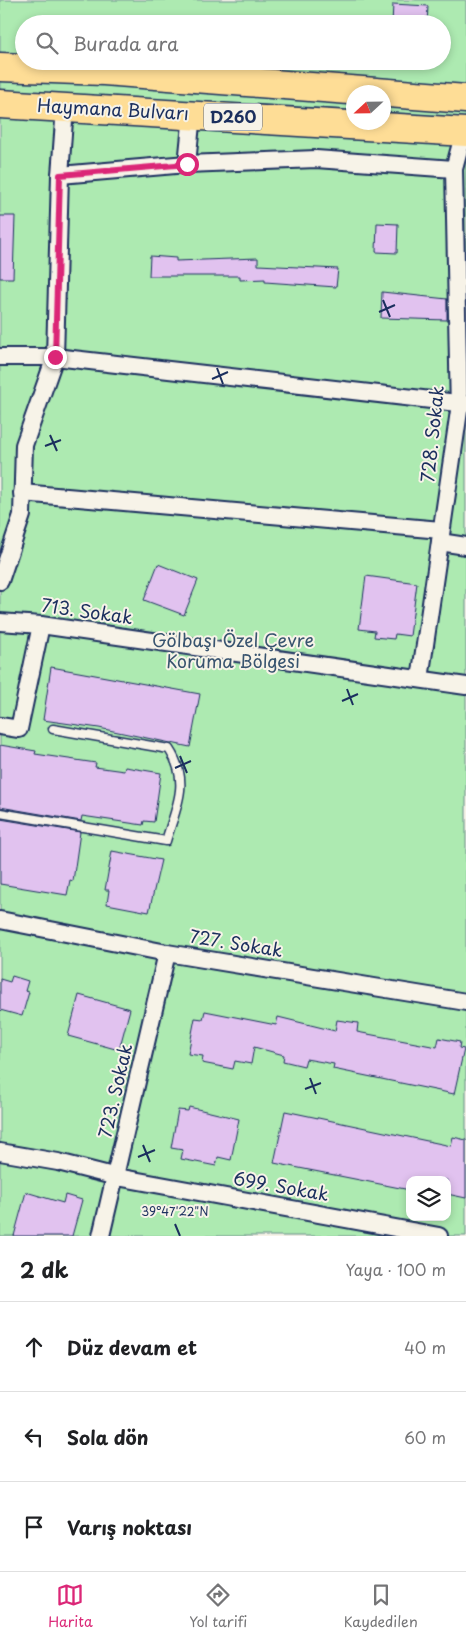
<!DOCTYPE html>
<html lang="tr">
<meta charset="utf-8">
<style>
:root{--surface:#fff;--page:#f2f2f2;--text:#202124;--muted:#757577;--line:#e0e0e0;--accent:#db2777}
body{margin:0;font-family:"Playpen Sans",sans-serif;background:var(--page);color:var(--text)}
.controls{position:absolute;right:15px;bottom:15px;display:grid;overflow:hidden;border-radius:10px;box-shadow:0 2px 8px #0003}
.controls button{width:45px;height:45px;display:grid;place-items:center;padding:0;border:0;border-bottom:1px solid var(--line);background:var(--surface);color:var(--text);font:25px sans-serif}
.compass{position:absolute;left:346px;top:85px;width:45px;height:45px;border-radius:50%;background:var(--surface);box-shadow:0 2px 8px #0003;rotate:248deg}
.stop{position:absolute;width:15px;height:15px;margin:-11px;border:4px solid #db2777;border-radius:50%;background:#fff}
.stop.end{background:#db2777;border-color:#fff;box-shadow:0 1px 5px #0008}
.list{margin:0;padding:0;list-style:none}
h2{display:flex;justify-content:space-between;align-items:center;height:65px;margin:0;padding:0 20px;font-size:21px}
h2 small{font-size:16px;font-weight:400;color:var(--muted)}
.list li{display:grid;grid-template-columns:32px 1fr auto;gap:15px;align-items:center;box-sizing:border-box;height:90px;padding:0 20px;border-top:1px solid var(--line)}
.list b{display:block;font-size:19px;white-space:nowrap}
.list em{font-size:16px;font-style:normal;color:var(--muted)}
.icon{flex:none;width:28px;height:28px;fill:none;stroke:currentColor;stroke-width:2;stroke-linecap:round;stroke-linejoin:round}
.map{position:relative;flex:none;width:466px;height:1236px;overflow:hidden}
.search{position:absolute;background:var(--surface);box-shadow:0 2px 8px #0003;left:15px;right:15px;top:15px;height:55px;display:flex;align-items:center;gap:12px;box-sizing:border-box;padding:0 18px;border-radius:28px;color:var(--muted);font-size:19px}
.sheet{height:335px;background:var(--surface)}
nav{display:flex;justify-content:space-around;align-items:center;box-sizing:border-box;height:70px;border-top:1px solid var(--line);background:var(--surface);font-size:14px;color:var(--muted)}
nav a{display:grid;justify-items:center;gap:2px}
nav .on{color:var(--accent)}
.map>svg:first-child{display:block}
</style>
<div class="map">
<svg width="466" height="1236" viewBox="0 0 466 1236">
<rect width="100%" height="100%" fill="#f7f3e8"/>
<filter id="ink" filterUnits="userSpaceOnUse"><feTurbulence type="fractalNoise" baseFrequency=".02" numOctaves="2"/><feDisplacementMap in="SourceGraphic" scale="10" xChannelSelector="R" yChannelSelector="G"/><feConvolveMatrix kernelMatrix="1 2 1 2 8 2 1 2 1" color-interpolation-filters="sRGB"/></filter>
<g filter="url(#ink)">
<path fill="#adeab1" stroke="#648c88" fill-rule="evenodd" d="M0 0H466V1236H0ZM24 24H442V61H24ZM354 92H384V122H354ZM410 1180H447V1217H410Z"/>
<g fill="#e1c2ef" stroke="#1b2f5e">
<path d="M393 4 428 6 427 24H392Z"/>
<path d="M0 216H15L13 278H0Z"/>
<path d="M377 223 398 224 397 253 376 252Z"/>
<path d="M150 256 176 258V261L258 258V265L338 269 336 287 265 282V279L240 280V276H149Z"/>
<path d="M382 292 447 299V320L381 318Z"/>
<path d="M158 564 198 580 184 615 144 600Z"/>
<path d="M366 576 417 583 410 636 395 634 394 639 374 637 375 631 359 629Z"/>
<path d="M51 667 200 694 190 747 99 728 43 720Z"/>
<path d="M0 745 36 751 35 754 96 763 95 767 124 771 125 767 161 773 154 822 144 821 143 825 82 816 81 821 0 807Z"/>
<path d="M0 819 80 832 73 881 70 880 67 895 0 884Z"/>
<path d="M112 851 161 860 149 912 107 904 109 890H105Z"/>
<path d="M12 976 28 981 25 991 29 992 22 1016 0 1010V979L10 982Z"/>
<path d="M79 995 130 1009 119 1050 68 1036Z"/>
<path d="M205 1011 276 1025 278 1017 335 1031 337 1020 358 1023 357 1032 437 1047 439 1038 460 1042 459 1048 464 1049 454 1094 333 1069 334 1064 306 1059 304 1066 283 1061 284 1055 254 1047 251 1064 235 1061 233 1069 202 1063 203 1056 188 1054 195 1018 203 1019Z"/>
<path d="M189 1107 239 1119 231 1160 218 1157 216 1166 181 1159 183 1150 171 1148 178 1110 188 1111Z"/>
<path d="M285 1111 451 1146 453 1137 466 1140V1198L447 1194V1180H410V1190L274 1163Z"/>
<path d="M26 1192 63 1203 65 1195 82 1200 72 1236H14Z"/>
</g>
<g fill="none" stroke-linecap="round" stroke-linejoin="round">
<g stroke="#1b2f5e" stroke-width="11">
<path id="service" d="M0 813 166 841C176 807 191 782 169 749L53 729"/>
</g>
<g stroke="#1b2f5e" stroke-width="20">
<g id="minor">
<path d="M187 164 192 114"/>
<path d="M60 175 187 164 316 159 454 169"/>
<path d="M0 357H55L466 404"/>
<path d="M22 493 441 530"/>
<path d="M440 542 466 546"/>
<path d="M0 581 22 515 24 445 55 357 60 175 65 107"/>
<path d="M0 622 41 625 466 686"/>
<path d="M420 679 459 411 454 169 464 132"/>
<path d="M0 726 19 729 41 625"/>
<path d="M0 920 167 953 466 1002"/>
<path d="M0 1152 58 1162 117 1177 439 1236"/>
<path d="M101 1236 167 953"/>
</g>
</g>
<g stroke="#1b2f5e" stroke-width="31">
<g id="trunk">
<path d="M0 67 104 71 466 99"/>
<path d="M0 104 466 132"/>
</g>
</g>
<use href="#service" stroke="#f7f3e8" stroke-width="8"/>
<use href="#minor" stroke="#f7f3e8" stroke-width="16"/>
<use href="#trunk" stroke="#fedd96" stroke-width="28"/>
</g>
</g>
<g fill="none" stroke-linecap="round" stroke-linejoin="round" filter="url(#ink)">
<path stroke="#db2777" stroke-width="6" d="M55 357 60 175 187 164"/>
</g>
<path fill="none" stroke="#1b2f5e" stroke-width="2" d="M383 300 390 317M379 312 395 305M217 368 223 384M212 379 228 372M50 435 57 451M45 446 61 440M347 689 353 705M342 701 358 694M180 756 187 773M175 768 191 761M310 1078 316 1094M305 1089 321 1083M143 1145 150 1162M138 1157 155 1150M175 1224 180 1236"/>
<g text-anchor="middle" stroke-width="4" stroke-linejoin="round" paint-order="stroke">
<rect fill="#f7f3e8" stroke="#5d6a87" stroke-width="1" x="204" y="103.5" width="58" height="27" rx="4"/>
<g font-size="16" font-weight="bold" fill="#1b2f5e">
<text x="233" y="123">D260</text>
</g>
<g font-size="18" fill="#1b2f5e" stroke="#f7f3e8">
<text transform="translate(113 110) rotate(3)" y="6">Haymana Bulvarı</text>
<text transform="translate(433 434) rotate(-84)" y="6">728. Sokak</text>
<text transform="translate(87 612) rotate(8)" y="6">713. Sokak</text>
<text transform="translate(236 944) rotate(9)" y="6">727. Sokak</text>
<text transform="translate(116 1091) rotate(-77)" y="6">723. Sokak</text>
<text transform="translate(281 1187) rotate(10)" y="6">699. Sokak</text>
</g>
<g font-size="18" fill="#38546f" stroke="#f7f3e8">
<text x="233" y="647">Gölbaşı Özel Çevre<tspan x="233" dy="21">Koruma Bölgesi</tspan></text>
</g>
</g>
<g font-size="12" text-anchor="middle" fill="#1b2f5e" stroke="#f7f3e8" stroke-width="4" stroke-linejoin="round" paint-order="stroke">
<text x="175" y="1216">39°47'22"N</text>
</g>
</svg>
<div class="controls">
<button><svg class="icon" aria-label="layers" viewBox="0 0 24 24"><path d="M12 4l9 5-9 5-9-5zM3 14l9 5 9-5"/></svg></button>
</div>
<svg class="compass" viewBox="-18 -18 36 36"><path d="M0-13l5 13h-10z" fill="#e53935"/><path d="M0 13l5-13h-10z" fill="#757577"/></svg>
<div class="stop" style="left:187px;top:164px"></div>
<div class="stop end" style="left:55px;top:357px"></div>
<div class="search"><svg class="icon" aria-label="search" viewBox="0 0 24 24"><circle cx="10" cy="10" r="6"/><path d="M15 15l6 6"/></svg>Burada ara</div>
</div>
<section class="sheet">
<h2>2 dk<small>Yaya · 100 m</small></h2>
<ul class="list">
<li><svg class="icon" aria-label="ahead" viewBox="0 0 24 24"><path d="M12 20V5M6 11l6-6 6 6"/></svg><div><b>Düz devam et</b></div><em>40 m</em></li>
<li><svg class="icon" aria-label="left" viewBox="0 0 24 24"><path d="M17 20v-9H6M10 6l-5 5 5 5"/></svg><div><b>Sola dön</b></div><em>60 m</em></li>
<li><svg class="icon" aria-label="arrive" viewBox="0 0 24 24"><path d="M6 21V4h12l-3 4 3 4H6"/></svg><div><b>Varış noktası</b></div></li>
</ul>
</section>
<nav>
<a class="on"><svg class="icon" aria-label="map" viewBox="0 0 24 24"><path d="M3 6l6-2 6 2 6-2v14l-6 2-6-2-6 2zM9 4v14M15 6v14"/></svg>Harita</a>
<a><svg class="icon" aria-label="directions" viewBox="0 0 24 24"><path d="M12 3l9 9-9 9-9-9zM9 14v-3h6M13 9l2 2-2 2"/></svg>Yol tarifi</a>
<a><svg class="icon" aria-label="saved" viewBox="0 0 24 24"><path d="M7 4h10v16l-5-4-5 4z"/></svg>Kaydedilen</a>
</nav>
